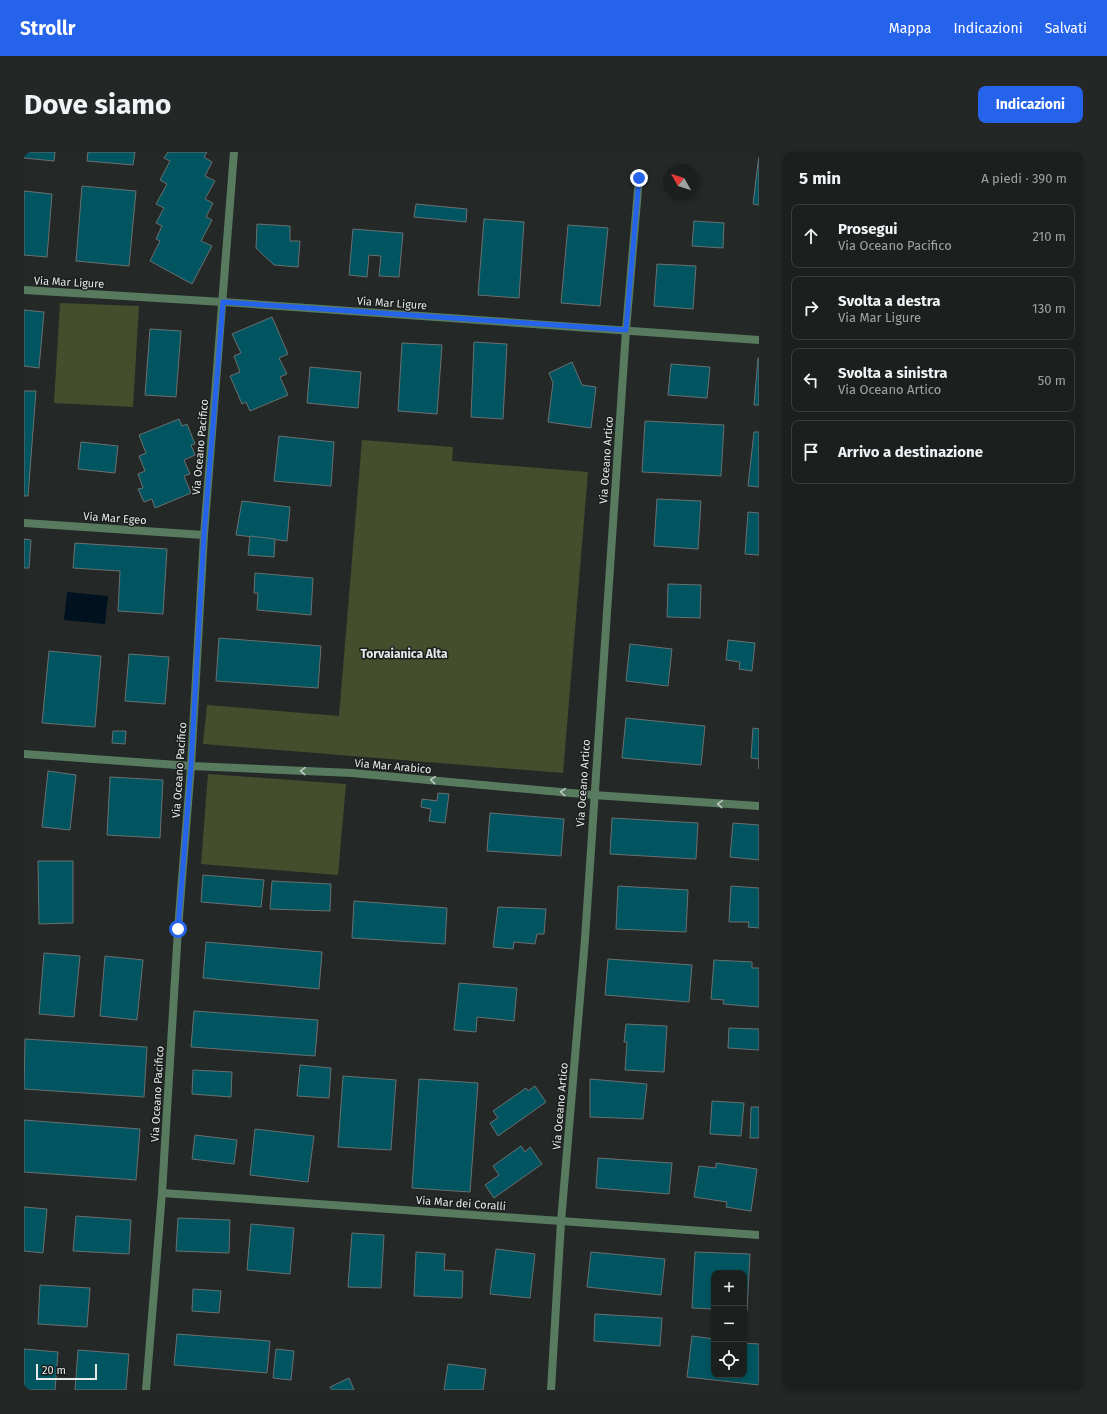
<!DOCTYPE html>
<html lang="it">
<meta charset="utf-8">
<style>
:root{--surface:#1b1f1d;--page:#242726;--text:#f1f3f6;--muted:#a0a2a4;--line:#393d3b;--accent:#2563eb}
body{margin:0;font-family:"Fira Sans",sans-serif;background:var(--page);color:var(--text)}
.controls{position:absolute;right:12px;bottom:12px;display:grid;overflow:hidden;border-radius:8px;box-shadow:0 2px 6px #0003}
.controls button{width:36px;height:36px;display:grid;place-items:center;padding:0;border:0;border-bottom:1px solid var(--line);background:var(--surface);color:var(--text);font:20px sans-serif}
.compass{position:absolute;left:639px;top:12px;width:36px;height:36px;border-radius:50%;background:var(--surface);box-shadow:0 2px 6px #0003;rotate:309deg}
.scale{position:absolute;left:12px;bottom:10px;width:61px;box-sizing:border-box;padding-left:4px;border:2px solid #e6eae9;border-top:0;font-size:11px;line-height:14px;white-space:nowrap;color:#e6eae9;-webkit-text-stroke:3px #1a1f1e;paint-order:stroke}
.stop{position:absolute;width:12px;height:12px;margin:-9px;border:3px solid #2563eb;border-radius:50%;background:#fff}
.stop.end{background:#2563eb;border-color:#fff;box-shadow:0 1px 4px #0008}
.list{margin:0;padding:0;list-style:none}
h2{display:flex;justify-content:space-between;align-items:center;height:52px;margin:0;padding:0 16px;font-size:17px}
h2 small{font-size:13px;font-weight:400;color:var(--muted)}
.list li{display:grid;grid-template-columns:26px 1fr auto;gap:12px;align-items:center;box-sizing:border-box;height:64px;margin:0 8px 8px;padding:0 8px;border:1px solid var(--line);border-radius:8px}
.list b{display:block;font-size:15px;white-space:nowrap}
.list p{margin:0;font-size:13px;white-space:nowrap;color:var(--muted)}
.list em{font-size:13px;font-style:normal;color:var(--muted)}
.icon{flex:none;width:22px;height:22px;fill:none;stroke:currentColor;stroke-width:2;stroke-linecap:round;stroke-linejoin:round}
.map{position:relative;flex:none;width:735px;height:1238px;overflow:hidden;border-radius:8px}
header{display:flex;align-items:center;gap:24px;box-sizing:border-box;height:56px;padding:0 20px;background:var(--accent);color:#fff}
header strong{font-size:19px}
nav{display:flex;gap:22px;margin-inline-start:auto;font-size:14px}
.intro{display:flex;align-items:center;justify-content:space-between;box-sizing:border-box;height:96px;padding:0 24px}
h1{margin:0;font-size:28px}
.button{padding:10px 18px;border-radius:8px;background:var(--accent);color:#fff;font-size:14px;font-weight:700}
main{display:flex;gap:24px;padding:0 24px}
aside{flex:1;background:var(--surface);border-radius:8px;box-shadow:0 2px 6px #0003}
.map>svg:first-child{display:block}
</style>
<header>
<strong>Strollr</strong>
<nav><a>Mappa</a><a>Indicazioni</a><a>Salvati</a></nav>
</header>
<div class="intro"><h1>Dove siamo</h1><a class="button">Indicazioni</a></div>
<main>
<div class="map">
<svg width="735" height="1238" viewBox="0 0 735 1238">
<rect width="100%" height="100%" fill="#242927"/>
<g fill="#454e2c">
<path d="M36 151 115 154 109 255 30 251Z"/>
<path d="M338 288 429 295 428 309 564 320 539 621 179 592 183 553 315 564Z"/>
<path d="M184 622 322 632 314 723 177 712Z"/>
</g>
<path fill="#00111f" d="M43 440 84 444 81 472 40 468Z"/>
<g fill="#015560" stroke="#6a7071">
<path d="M0 0H31L30 9 0 6Z"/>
<path d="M64 0H111L109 13 63 9Z"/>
<path d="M144 0H183L180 5 188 10 181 24 191 29 181 47 189 51 182 65 188 68 177 89 188 94 168 132 126 109 136 89 132 87 138 74 132 71 140 56 132 52 143 32 136 28 146 9 140 6Z"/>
<path d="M735 3V53L729 52Z"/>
<path d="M58 34 112 39 105 114 52 109Z"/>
<path d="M0 39 28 42 23 105 0 103Z"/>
<path d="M392 52 443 57 442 70 390 65Z"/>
<path d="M460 67 500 70 495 146 454 143Z"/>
<path d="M670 69 700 71 699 96 668 94Z"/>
<path d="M233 72 266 74V89H276L274 115 250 113 232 96Z"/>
<path d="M544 73 584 76 576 154 537 151Z"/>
<path d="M329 77 379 81 375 125 355 124 357 104 345 103 343 125 325 123Z"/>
<path d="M633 112 672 114 669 157 630 154Z"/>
<path d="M0 158 20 160 15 216 0 214Z"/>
<path d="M248 165 264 202 255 206 263 222 256 225 264 243 226 259 222 250 218 252 206 224 216 220 210 204 217 201 208 182Z"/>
<path d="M126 177 157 179 152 245 121 243Z"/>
<path d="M450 190 483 192 479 267 447 265Z"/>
<path d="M378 191 418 193 413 262 374 259Z"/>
<path d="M734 206H735V253H730Z"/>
<path d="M548 210 558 233 572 235 567 276 524 270 529 231 525 221Z"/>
<path d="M647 212 686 215 683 246 644 243Z"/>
<path d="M286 215 337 220 334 256 283 251Z"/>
<path d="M0 239H12L4 344H0Z"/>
<path d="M155 267 158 274 163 272 171 292 167 293 171 303 160 308 166 322 160 324 167 341 131 356 128 347 120 350 114 337 119 336 114 322 121 319 115 304 122 301 115 283Z"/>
<path d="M621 269 700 273 697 324 618 320Z"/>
<path d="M730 280H735V335L724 334Z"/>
<path d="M255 284 310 290 307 334 250 329Z"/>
<path d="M57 290 94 294 91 321 54 317Z"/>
<path d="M633 347 677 349 674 397 630 394Z"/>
<path d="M218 349 266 355 263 389 212 383Z"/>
<path d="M724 360 735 361V403L721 402Z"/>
<path d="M226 384 251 387 250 405 224 403Z"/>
<path d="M0 387 7 388 5 416H0Z"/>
<path d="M51 391 143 397 139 462 94 459 96 419 49 416Z"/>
<path d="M231 421 289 426 287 463 233 458 234 441H230Z"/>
<path d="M644 432 677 433 676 466 643 465Z"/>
<path d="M195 486 297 494 294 536 192 529Z"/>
<path d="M704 488 731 491 728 519 715 517 716 510 702 508Z"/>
<path d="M606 492 648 497 644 534 602 529Z"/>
<path d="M25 499 77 504 71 575 18 571Z"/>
<path d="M105 502 145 505 141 552 101 549Z"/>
<path d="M602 566 681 574 677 613 598 606Z"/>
<path d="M729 576 735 577V617V607L727 606Z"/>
<path d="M89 579H102L101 592 88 591Z"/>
<path d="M24 619 52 623 46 678 18 675Z"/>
<path d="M86 625 139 628 136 686 83 683Z"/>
<path d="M414 641 425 642 421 671 405 669 407 657 397 655 398 647 413 649Z"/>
<path d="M466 661 540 667 537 704 463 699Z"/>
<path d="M588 666 674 671 672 707 586 702Z"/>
<path d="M709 671 735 673V708L706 705Z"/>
<path d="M14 709H49V771L15 772Z"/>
<path d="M179 723 240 728 237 755 177 750Z"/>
<path d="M248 729 307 732 306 759 246 757Z"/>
<path d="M594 734 664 738 662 780 592 777Z"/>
<path d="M707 734 735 736V776L724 775 725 770H705Z"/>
<path d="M330 749 423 756 421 792 328 786Z"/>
<path d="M474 755 522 757 520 782H513L511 792 490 790 489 797 469 795Z"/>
<path d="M182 790 298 800 295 837 179 826Z"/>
<path d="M20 801 56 804 50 865 15 862Z"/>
<path d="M81 804 119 808 113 868 76 864Z"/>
<path d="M584 807 668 813 665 850 581 843Z"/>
<path d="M690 808 728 810V816H735V855L699 852 700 848 687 847Z"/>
<path d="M435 831 493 836 490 869 453 865 452 880 430 878Z"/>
<path d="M170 859 294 868 291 904 167 895Z"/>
<path d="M602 872 643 874 640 920 601 918 603 890H600Z"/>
<path d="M705 876 735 877V898L704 896Z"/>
<path d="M1 887 123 895 120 945 0 937Z"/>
<path d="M276 913 307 916 305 946 273 944Z"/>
<path d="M169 918 208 920 207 945 168 942Z"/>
<path d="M319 924 372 928 367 998 314 995Z"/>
<path d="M395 927 454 931 446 1040 388 1036Z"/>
<path d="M566 927 623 932 619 967 566 965Z"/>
<path d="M511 934 522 950 474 984 466 971 474 966 469 959 502 936 504 939Z"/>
<path d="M688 949 720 951 717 984 686 982Z"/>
<path d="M727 955H735V986H726Z"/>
<path d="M0 968 116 977 112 1028 0 1020Z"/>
<path d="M231 977 290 984 284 1030 226 1023Z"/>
<path d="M171 983 213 988 210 1012 168 1007Z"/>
<path d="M497 994 501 1000 506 995 518 1012 470 1046 461 1033 475 1023 469 1014Z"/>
<path d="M574 1006 648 1011 645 1042 572 1036Z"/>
<path d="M692 1011 733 1017 727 1059 702 1055 703 1050 670 1045 675 1014 692 1016Z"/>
<path d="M0 1055 23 1057 19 1101 0 1099Z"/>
<path d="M52 1064 107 1068 105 1102 49 1099Z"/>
<path d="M154 1066 206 1068 205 1101 152 1099Z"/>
<path d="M227 1072 270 1076 266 1122 223 1118Z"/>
<path d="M328 1081 360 1083 357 1136 324 1135Z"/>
<path d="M472 1097 511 1102 506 1146 466 1142Z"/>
<path d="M392 1100 421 1102 420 1118 439 1119 438 1146 390 1144Z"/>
<path d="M567 1100 641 1107 637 1143 563 1135Z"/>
<path d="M671 1100 726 1102 723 1159H720V1121H690V1157L668 1156Z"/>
<path d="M16 1133 66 1136 63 1175 14 1172Z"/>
<path d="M169 1137 197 1139 195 1161 168 1159Z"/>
<path d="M571 1162 638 1166 636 1194 570 1189Z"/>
<path d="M153 1182 246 1189 243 1221 150 1213Z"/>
<path d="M668 1184 690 1187V1223H720V1191L735 1192V1233L663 1225Z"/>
<path d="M0 1197 34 1200 31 1238H0Z"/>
<path d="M252 1197 270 1199 267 1228 249 1226Z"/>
<path d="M54 1198 105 1202 102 1238H51Z"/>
<path d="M424 1212 462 1217 459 1238H420Z"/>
<path d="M325 1226 330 1238H308L306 1235Z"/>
</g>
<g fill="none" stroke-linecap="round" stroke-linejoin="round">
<g stroke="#587b60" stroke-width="8">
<path d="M0 138 199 150 735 188"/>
<path d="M0 371 180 383"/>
<path d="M0 602 167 614 328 621 569 643 735 654"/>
<path d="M138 1041 735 1083"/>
<path d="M122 1238 138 1041 154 777 167 614 180 383 210 0"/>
<path d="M527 1238 537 1070 561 787 602 178 615 26"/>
</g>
</g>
<defs><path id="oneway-chevron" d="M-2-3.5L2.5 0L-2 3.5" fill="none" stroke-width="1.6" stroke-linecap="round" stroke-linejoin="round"/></defs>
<g stroke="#bbc9c0">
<use href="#oneway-chevron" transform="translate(279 619) rotate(-177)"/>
<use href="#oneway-chevron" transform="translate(409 628) rotate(-175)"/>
<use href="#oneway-chevron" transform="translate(539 640) rotate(-175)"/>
<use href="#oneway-chevron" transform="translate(696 652) rotate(-176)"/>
</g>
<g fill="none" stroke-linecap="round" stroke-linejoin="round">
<path stroke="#2563eb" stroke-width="5" d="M154 777 167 614 180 383 199 150 602 178 615 26"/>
</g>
<g text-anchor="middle" stroke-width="3" stroke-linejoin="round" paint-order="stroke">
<g font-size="11" fill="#e6eae9" stroke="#1a1f1e">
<text transform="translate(45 130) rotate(3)" y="4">Via Mar Ligure</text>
<text transform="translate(368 151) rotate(4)" y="4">Via Mar Ligure</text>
<text transform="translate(176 295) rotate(-85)" y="4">Via Oceano Pacifico</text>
<text transform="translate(582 308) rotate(-86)" y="4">Via Oceano Artico</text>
<text transform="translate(91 366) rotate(4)" y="4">Via Mar Egeo</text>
<text transform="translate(369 614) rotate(5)" y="4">Via Mar Arabico</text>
<text transform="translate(155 618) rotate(-86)" y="4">Via Oceano Pacifico</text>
<text transform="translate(559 631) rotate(-86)" y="4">Via Oceano Artico</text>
<text transform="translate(133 942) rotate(-87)" y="4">Via Oceano Pacifico</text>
<text transform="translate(536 954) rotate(-85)" y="4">Via Oceano Artico</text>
<text transform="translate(437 1051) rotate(4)" y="4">Via Mar dei Coralli</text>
</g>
<g font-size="12" font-weight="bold" fill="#e6eae9" stroke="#1a1f1e">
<text x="380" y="506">Torvaianica Alta</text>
</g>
</g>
</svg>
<div class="controls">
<button>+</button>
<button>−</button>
<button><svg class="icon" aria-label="locate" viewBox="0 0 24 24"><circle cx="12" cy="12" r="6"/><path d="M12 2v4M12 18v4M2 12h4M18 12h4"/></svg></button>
</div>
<svg class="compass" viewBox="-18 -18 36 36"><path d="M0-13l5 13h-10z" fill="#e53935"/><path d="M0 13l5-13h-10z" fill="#a0a2a4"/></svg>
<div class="scale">20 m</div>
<div class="stop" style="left:154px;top:777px"></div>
<div class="stop end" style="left:615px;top:26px"></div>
</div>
<aside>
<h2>5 min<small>A piedi · 390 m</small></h2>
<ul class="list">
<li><svg class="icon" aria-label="ahead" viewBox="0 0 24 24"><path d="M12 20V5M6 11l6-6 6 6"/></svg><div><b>Prosegui</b><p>Via Oceano Pacifico</p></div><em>210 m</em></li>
<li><svg class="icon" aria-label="right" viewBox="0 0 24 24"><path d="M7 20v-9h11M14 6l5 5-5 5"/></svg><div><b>Svolta a destra</b><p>Via Mar Ligure</p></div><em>130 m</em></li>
<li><svg class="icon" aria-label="left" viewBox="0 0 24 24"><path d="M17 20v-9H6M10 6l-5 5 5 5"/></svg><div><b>Svolta a sinistra</b><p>Via Oceano Artico</p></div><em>50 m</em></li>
<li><svg class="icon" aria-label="arrive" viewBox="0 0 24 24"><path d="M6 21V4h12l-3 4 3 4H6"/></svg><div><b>Arrivo a destinazione</b></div></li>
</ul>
</aside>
</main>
